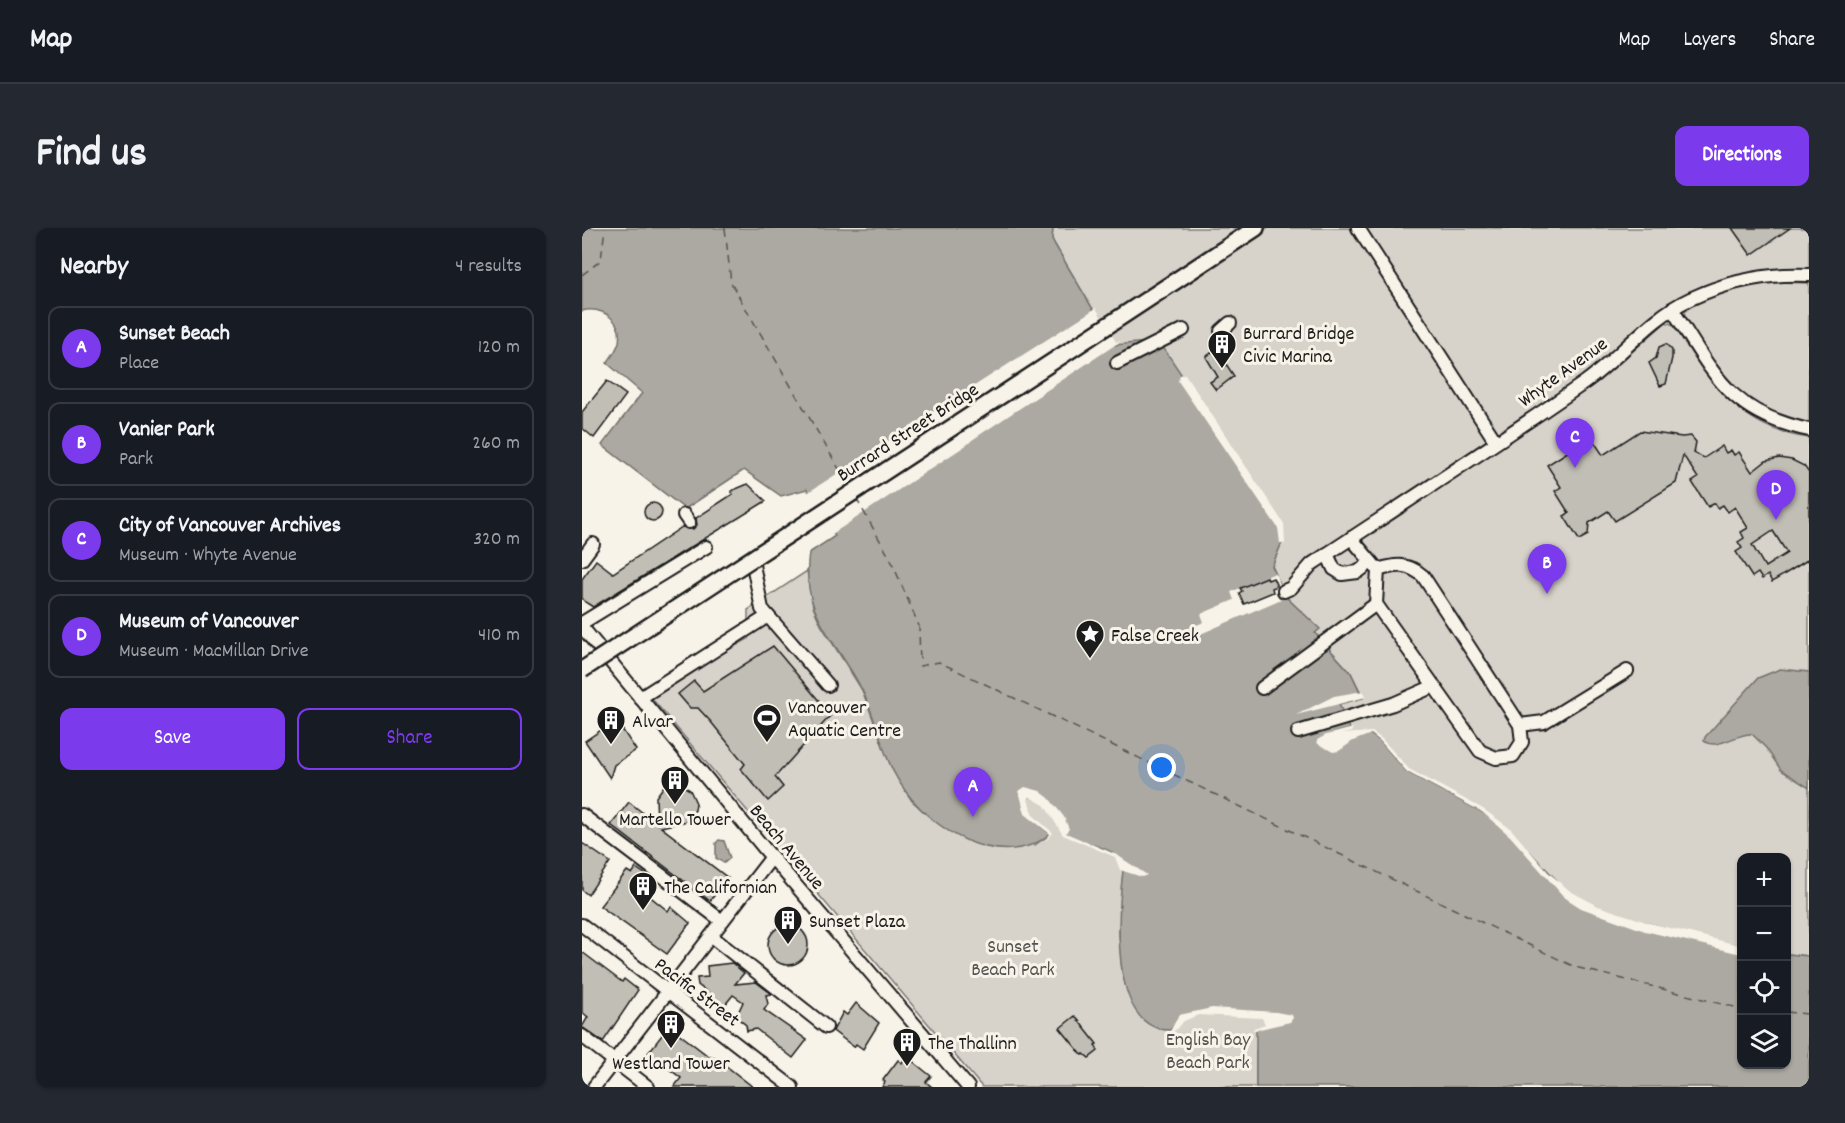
<!DOCTYPE html>
<meta charset="utf-8">
<style>
:root{--surface:#171b24;--page:#242831;--text:#f1f3f6;--muted:#9ea1a6;--line:#363941;--accent:#7c3aed}
body{margin:0;font-family:Dekko,sans-serif;background:var(--page);color:var(--text)}
.controls{position:absolute;right:18px;bottom:18px;display:grid;overflow:hidden;border-radius:12px;box-shadow:0 2px 4px #0004}
.controls button{width:54px;height:54px;display:grid;place-items:center;padding:0;border:0;border-bottom:2px solid var(--line);background:var(--surface);color:var(--text);font:30px sans-serif}
.you{position:absolute;left:580px;top:540px;width:21px;height:21px;margin:-15px;border:4px solid #fff;border-radius:50%;background:#1a73e8;box-shadow:0 0 0 9px #1a73e833}
.badge{display:grid;place-items:center;width:39px;height:39px;border-radius:50%;background:var(--accent);color:#fff;font-size:20px;font-weight:700}
.pin{position:absolute;translate:-50% -50px;filter:drop-shadow(0 2px 3px #0008)}
.pin::after{content:'';position:absolute;top:32px;width:21px;height:18px;background:inherit;clip-path:polygon(0 0,100% 0,50% 100%)}
.list{margin:0;padding:0;list-style:none}
h2{display:flex;justify-content:space-between;align-items:center;height:78px;margin:0;padding:0 24px;font-size:26px}
h2 small{font-size:20px;font-weight:400;color:var(--muted)}
.list li{display:grid;grid-template-columns:39px 1fr auto;gap:18px;align-items:center;box-sizing:border-box;height:84px;margin:0 12px 12px;padding:0 12px;border:2px solid var(--line);border-radius:12px}
.list b{display:block;font-size:22px;white-space:nowrap}
.list p{margin:0;font-size:20px;white-space:nowrap;color:var(--muted)}
.list em{font-size:20px;font-style:normal;color:var(--muted)}
.actions{display:flex;gap:12px;padding:18px 24px}
.actions a{flex:1;padding:14px 0;border:2px solid var(--accent);border-radius:12px;text-align:center;font-size:21px;color:var(--accent)}
.actions .main{background:var(--accent);color:#fff}
.icon{flex:none;width:33px;height:33px;fill:none;stroke:currentColor;stroke-width:2;stroke-linecap:round;stroke-linejoin:round}
.map{position:relative;flex:none;width:1227px;height:859px;overflow:hidden;border-radius:12px}
header{display:flex;align-items:center;gap:36px;box-sizing:border-box;height:84px;padding:0 30px;background:var(--surface);border-bottom:2px solid var(--line)}
header strong{font-size:28px}
nav{display:flex;gap:33px;margin-inline-start:auto;font-size:21px}
.intro{display:flex;align-items:center;justify-content:space-between;box-sizing:border-box;height:144px;padding:0 36px}
h1{margin:0;font-size:42px}
.button{padding:15px 27px;border-radius:12px;background:var(--accent);color:#fff;font-size:21px;font-weight:700}
main{display:flex;gap:36px;padding:0 36px}
aside{flex:1;background:var(--surface);border-radius:12px;box-shadow:0 2px 4px #0004}
.map>svg:first-child{display:block}
</style>
<header>
<strong>Map</strong>
<nav><a>Map</a><a>Layers</a><a>Share</a></nav>
</header>
<div class="intro"><h1>Find us</h1><a class="button">Directions</a></div>
<main>
<aside>
<h2>Nearby<small>4 results</small></h2>
<ul class="list">
<li><span class="badge">A</span><div><b>Sunset Beach</b><p>Place</p></div><em>120 m</em></li>
<li><span class="badge">B</span><div><b>Vanier Park</b><p>Park</p></div><em>260 m</em></li>
<li><span class="badge">C</span><div><b>City of Vancouver Archives</b><p>Museum · Whyte Avenue</p></div><em>320 m</em></li>
<li><span class="badge">D</span><div><b>Museum of Vancouver</b><p>Museum · MacMillan Drive</p></div><em>410 m</em></li>
</ul>
<div class="actions"><a class="main">Save</a><a>Share</a></div>
</aside>
<div class="map">
<svg width="1227" height="859" viewBox="0 0 1227 859">
<rect width="100%" height="100%" fill="#f7f3e8"/>
<filter id="ink" filterUnits="userSpaceOnUse"><feTurbulence type="fractalNoise" baseFrequency=".0167" numOctaves="2"/><feDisplacementMap in="SourceGraphic" scale="12" xChannelSelector="R" yChannelSelector="G"/><feConvolveMatrix kernelMatrix="1 2 1 2 8 2 1 2 1" color-interpolation-filters="sRGB"/></filter>
<g filter="url(#ink)">
<g fill="#d7d3cb" stroke="#7a7874" stroke-width="1.5">
<path d="M471 0H1227V40L1156 47 1120 58 1083 78 1010 144 780 296 790 306 1017 153 1084 94 1092 97C1129 151 1155 201 1227 210V728L1205 726 1204 630H1160L1159 721 1015 681 987 665 900 584 825 544 798 513 758 509 757 476 781 469 769 445 733 405 737 401 704 369 690 338 701 312 532 117 473 17 470 11Z"/>
<path d="M1196 54 1227 55V195C1171 179 1153 168 1121 119 1115 109 1106 98 1102 87 1109 66 1176 56 1196 54Z"/>
<path d="M225 343 231 379 239 397 280 462 310 541 330 573 361 599 453 617 468 606 452 592 443 571 450 566 535 627 541 643 537 705 540 744 546 765 600 790 615 784 681 787 686 791 674 823V859H400L66 466 166 411V382Z"/>
</g>
<g fill="#aca9a2" stroke="#72716c" stroke-width="1.5">
<path d="M0 0H471L470 11 473 17 532 117 577 113 700 297 701 312 690 338 704 369 738 401 733 405 769 445 781 470 757 476 768 501 752 505 751 508 788 506 798 513 825 544 900 584 928 603 987 665 1015 681 1159 721 1160 836H1204L1205 726 1227 728V859H674V802L687 795 681 787 615 784 600 790 588 802C526 802 536 683 541 643 538 614 500 620 482 604 473 595 466 580 458 569H443L452 592 468 606C419 646 346 601 318 555 300 527 295 492 280 462 255 412 218 387 227 325L253 308 225 261 199 268 162 242 103 281 20 217 60 165 25 135C30 128 35 122 37 114 41 92 19 77 0 83Z"/>
<path d="M1198 441 1227 444V560L1199 542 1184 520 1170 506C1154 505 1135 523 1122 513L1123 509 1176 450Z"/>
<path d="M137 612 142 613 148 630 142 635 134 630V615Z"/>
</g>
<g fill="#f7f3e8">
<path d="M514 80 534 114 539 113 390 212 386 216 244 310 249 307 225 265Z"/>
<path d="M603 146 702 296 703 316 698 315 696 300 596 153 598 147Z"/>
<path d="M693 345 704 369 600 414 595 405 622 394 619 386 652 372 649 364Z"/>
<path d="M781 463 784 469 714 487 752 468Z"/>
<path d="M771 500 769 504 759 506 790 504 800 511 827 541 901 581 929 601 966 644 988 663 1016 678 1068 695 1160 718 1159 726 1063 703 999 680 982 669 928 608 900 584 825 544 798 513 789 506 771 513 757 523 751 524 736 516 735 512 744 507Z"/>
<path d="M443 559 458 563 467 570 482 589 487 601 484 605 535 627 565 647 560 649 538 642 533 629 481 607 462 577 448 569 446 571 451 587 471 605 463 614 468 606 443 586 437 563Z"/>
<path d="M630 780 694 784 710 787 711 790 708 794 674 802H671L672 800 683 796 680 790 616 787 602 793 595 801 587 805 597 787Z"/>
</g>
<g fill="none" stroke-linecap="round" stroke-linejoin="round">
<g stroke="#565452" stroke-width="1.5" stroke-dasharray="8 6" stroke-linecap="butt">
<path d="M143 0 149 55 267 258"/>
<path d="M0 47 19 32 23 0"/>
<path d="M274 270 309 332 337 398 338 438 357 434 993 739 1160 781"/>
<path d="M1204 784 1227 786"/>
</g>
</g>
<g fill="#c0beb5" stroke="#1c1c1c" stroke-width="1.5" fill-rule="evenodd">
<path d="M1150 0H1208L1169 27Z"/>
<path d="M1084 116 1090 122V130L1084 156 1078 158 1067 135 1074 130 1077 119Z"/>
<path d="M634 121 652 148 634 162 628 154 636 149 624 129Z"/>
<path d="M25 153 44 167 12 210 0 200V184Z"/>
<path d="M1058 203 1100 209 1109 208 1114 214 1112 225 1122 230 1140 218 1144 225 1149 222 1152 227 1157 224 1170 244 1184 233 1197 230 1210 232 1222 238 1227 245V331L1190 354 1186 347 1180 351 1176 345 1170 349 1154 324 1160 320 1156 314 1162 310 1159 304 1166 300 1153 279 1146 284 1141 277 1136 280 1133 275 1126 279 1110 254 1116 250 1101 227 1094 255 1033 293 1026 283 1007 295 1006 307 997 312 982 288 987 285 973 263 979 259 965 237 1009 209 1021 227ZM1191 303 1205 325 1183 339 1170 317Z"/>
<path d="M166 256 184 273 11 379 3 374 0 370V351L14 332 31 345 100 299 111 301 115 297 114 290 151 266 149 263Z"/>
<circle cx="71" cy="284" r="9"/>
<path d="M685 349 686 352 691 350 695 358 690 360 691 364 662 376 657 365 660 363 658 360Z"/>
<path d="M191 418 249 487 193 549 201 559 186 573 159 541 163 536 129 494 116 480H108L96 466 112 453 121 463Z"/>
<path d="M34 492 54 522 32 537 28 550 3 513Z"/>
<path d="M96 555 108 562 114 575 113 582 105 593 79 599 146 650 128 673 29 597 47 574 75 596 74 569 82 558Z"/>
<path d="M0 615 28 634 6 667 0 662Z"/>
<path d="M54 640 70 651 64 658 68 661 65 666 86 683 89 679 108 695 85 726 18 678 45 643 50 646Z"/>
<circle cx="206" cy="717" r="20"/>
<path d="M0 724 40 754 42 751 56 762 21 814 0 799 6 789 0 784Z"/>
<path d="M150 735 162 745 153 756 174 754 190 766 184 767 186 776 182 782 225 812 211 830 174 801 165 803 164 797 154 789 161 774 151 767 142 778 137 774 130 775 129 767 116 757 115 750 126 749 125 738Z"/>
<path d="M274 775 297 795 281 821 274 816 272 819 251 803 261 784 265 787Z"/>
<path d="M493 788 515 816 513 817 516 823 507 830 502 826 500 827 478 800Z"/>
<path d="M87 798 125 827 135 831 171 859H92L99 850 66 825Z"/>
<path d="M324 828 349 848 344 854 350 859H300L303 854 301 852 316 832 320 835Z"/>
</g>
<g fill="none" stroke-linecap="round" stroke-linejoin="round">
<g stroke="#1c1c1c" stroke-width="16">
<g id="minor">
<path d="M776 0 914 214"/>
<path d="M1090 81C1132 145 1146 185 1227 202"/>
<path d="M639 103 648 95"/>
<path d="M535 135 601 102"/>
<path d="M102 287 107 294"/>
<path d="M769 310 796 342 794 376 898 523 914 530 931 528 940 514 938 497 841 348C826 335 814 336 796 342"/>
<path d="M745 326 752 341 760 346 776 344 789 334"/>
<path d="M176 328 170 332 180 381 246 457"/>
<path d="M0 331 11 316"/>
<path d="M702 363 709 360 730 336C821 276 913 217 1002 155 1039 129 1067 90 1108 71 1146 53 1185 45 1227 47"/>
<path d="M0 395 124 319"/>
<path d="M0 399 182 620 386 859"/>
<path d="M680 460 794 376"/>
<path d="M58 470 186 388"/>
<path d="M938 497 962 494 1045 443"/>
<path d="M716 504 811 476 852 458"/>
<path d="M0 587 140 693"/>
<path d="M0 697 210 859"/>
<path d="M129 708 244 799"/>
<path d="M0 808 66 859"/>
<path d="M12 859 190 629"/>
</g>
</g>
<g stroke="#1c1c1c" stroke-width="20">
<path id="major" d="M525 98 674 0"/>
</g>
<use href="#minor" stroke="#f7f3e8" stroke-width="12"/>
<use href="#major" stroke="#f7f3e8" stroke-width="15"/>
<g stroke="#1c1c1c" stroke-width="20" stroke-linecap="butt">
<path id="major-bridge" d="M0 442 525 98"/>
</g>
<use href="#major-bridge" stroke="#f7f3e8" stroke-width="15"/>
</g>
</g>
<defs>
<g id="building-pin" transform="scale(1.5)"><path d="M0 17L-7.5 6A9.5 9.5 0 1 1 7.5 6Z" fill="#1c1c1c" stroke="#f7f3e8"/><path d="M-4-6H4V6H1V3H-1V6H-4ZM-2.5-4.3h1.7v1.8h-1.7ZM.8-4.3h1.7v1.8H.8ZM-2.5-1h1.7V.8h-1.7ZM.8-1h1.7V.8H.8Z" fill="#fff"/></g>
<g id="sight-pin" transform="scale(1.5)"><path d="M0 17L-7.5 6A9.5 9.5 0 1 1 7.5 6Z" fill="#1c1c1c" stroke="#f7f3e8"/><path d="M0-6L1.8-2.2L6-1.7L2.9 1.2L3.7 5.4L0 3.3L-3.7 5.4L-2.9 1.2L-6-1.7L-1.8-2.2Z" fill="#fff"/></g>
<g id="stadium-pin" transform="scale(1.5)"><path d="M0 17L-7.5 6A9.5 9.5 0 1 1 7.5 6Z" fill="#1c1c1c" stroke="#f7f3e8"/><path d="M0-5a6.5 5 0 1 0 0 10a6.5 5 0 1 0 0-10ZM-3.5-1.8h7v3.6h-7Z" fill="#fff"/></g>
</defs>
<g fill-rule="evenodd">
<use href="#building-pin" x="640" y="116"/>
<use href="#sight-pin" x="508" y="406"/>
<use href="#stadium-pin" x="185" y="490"/>
<use href="#building-pin" x="29" y="492"/>
<use href="#building-pin" x="93" y="552"/>
<use href="#building-pin" x="61" y="658"/>
<use href="#building-pin" x="206" y="692"/>
<use href="#building-pin" x="89" y="796"/>
<use href="#building-pin" x="325" y="814"/>
</g>
<g text-anchor="middle" stroke-width="6" stroke-linejoin="round" paint-order="stroke">
<g font-size="20" fill="#1c1c1c" stroke="#f7f3e8" text-anchor="start">
<text x="661" y="111">Burrard Bridge<tspan x="661" dy="23">Civic Marina</tspan></text>
<text x="529" y="413">False Creek</text>
<text x="206" y="485">Vancouver<tspan x="206" dy="23">Aquatic Centre</tspan></text>
<text x="50" y="499">Alvar</text>
<text x="93" y="597" text-anchor="middle">Martello Tower</text>
<text x="82" y="665">The Californian</text>
<text x="227" y="699">Sunset Plaza</text>
<text x="346" y="821">The Thallinn</text>
<text x="89" y="841" text-anchor="middle">Westland Tower</text>
</g>
<g font-size="20" fill="#1c1c1c" stroke="#f7f3e8">
<text transform="translate(980 143) rotate(-36)" y="7">Whyte Avenue</text>
<text transform="translate(325 203) rotate(-33)" y="7">Burrard Street Bridge</text>
<text transform="translate(206 618) rotate(50)" y="7">Beach Avenue</text>
<text transform="translate(116 763) rotate(37)" y="7">Pacific Street</text>
</g>
<g font-size="20" fill="#545351" stroke="#f7f3e8">
<text x="431" y="724">Sunset<tspan x="431" dy="23">Beach Park</tspan></text>
<text x="626" y="817">English Bay<tspan x="626" dy="23">Beach Park</tspan></text>
</g>
</g>
</svg>
<div class="controls">
<button>+</button>
<button>−</button>
<button><svg class="icon" aria-label="locate" viewBox="0 0 24 24"><circle cx="12" cy="12" r="6"/><path d="M12 2v4M12 18v4M2 12h4M18 12h4"/></svg></button>
<button><svg class="icon" aria-label="layers" viewBox="0 0 24 24"><path d="M12 4l9 5-9 5-9-5zM3 14l9 5 9-5"/></svg></button>
</div>
<div class="you"></div>
<div class="pin badge" style="left:391px;top:589px">A</div>
<div class="pin badge" style="left:965px;top:366px">B</div>
<div class="pin badge" style="left:993px;top:240px">C</div>
<div class="pin badge" style="left:1194px;top:292px">D</div>
</div>
</main>
